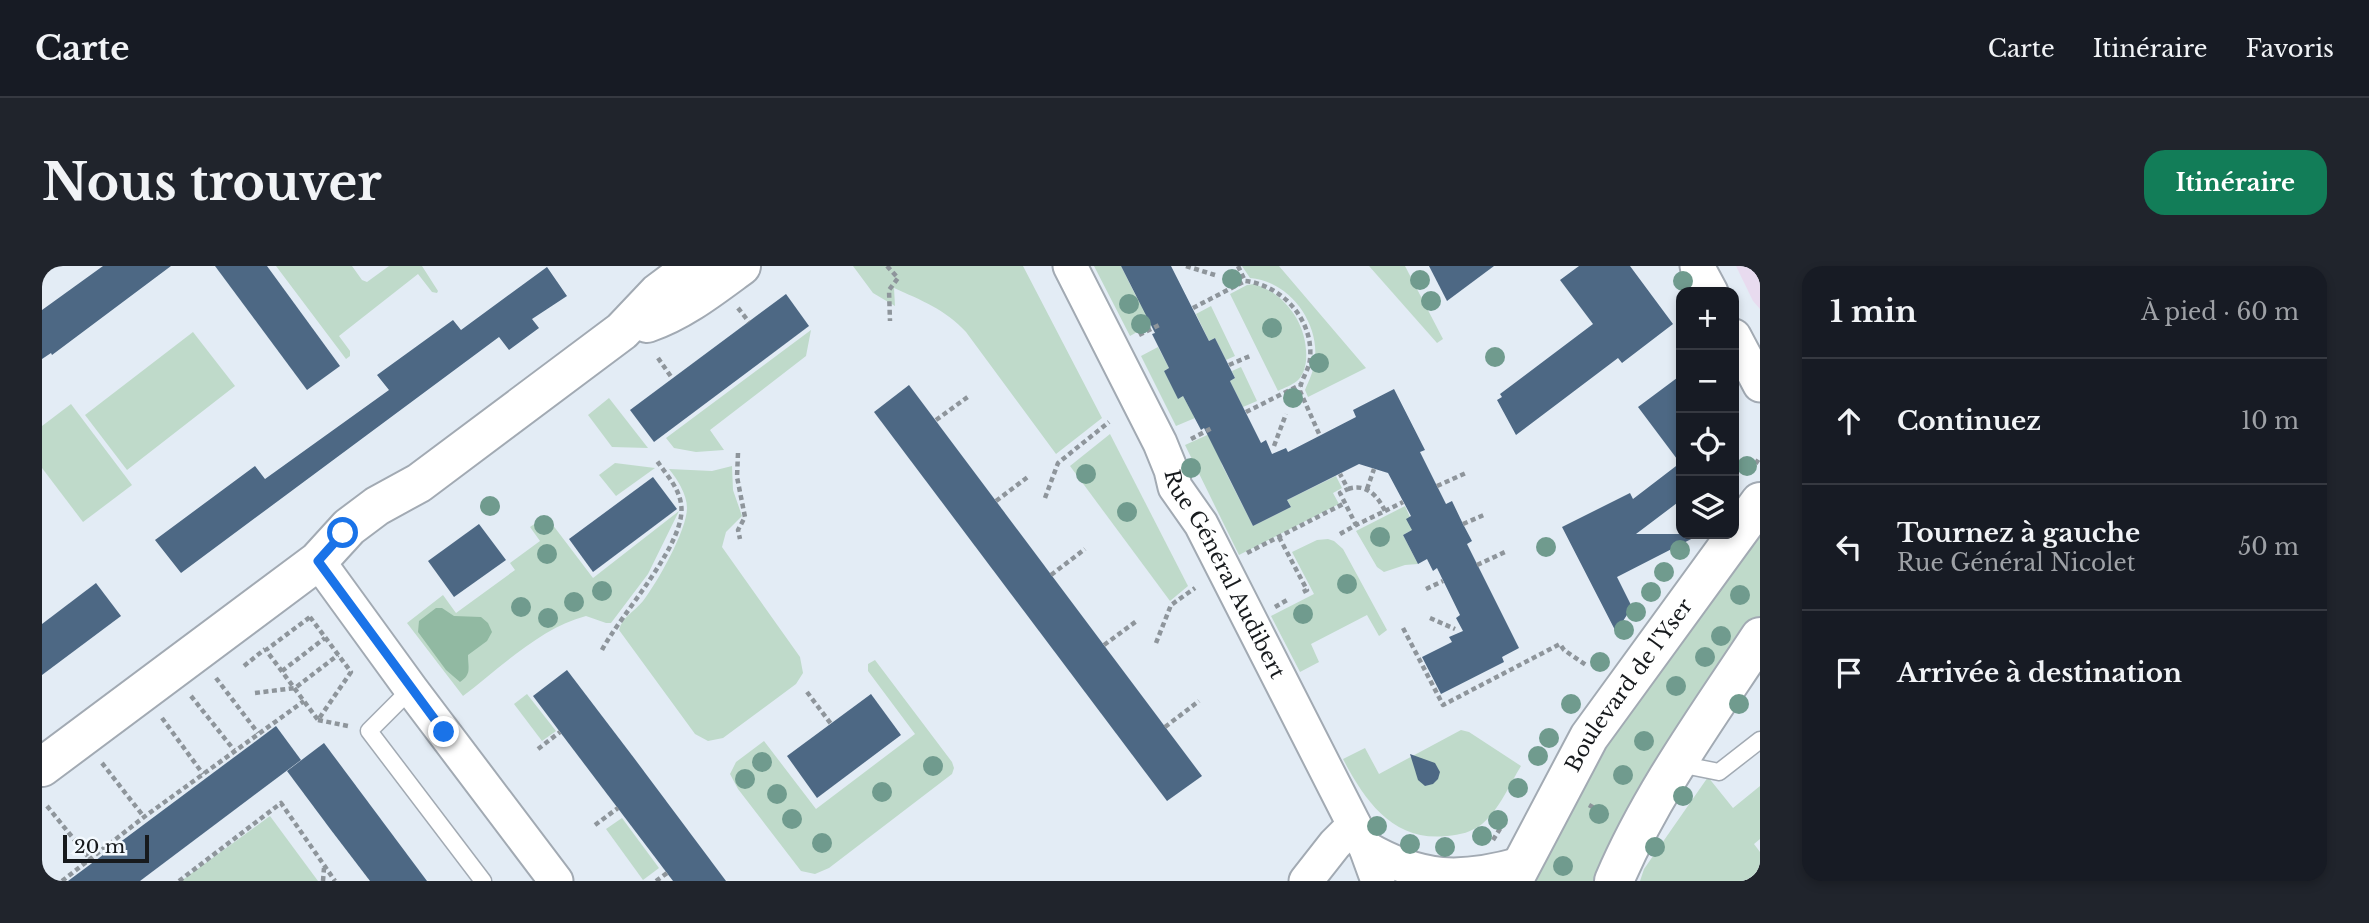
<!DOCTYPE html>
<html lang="fr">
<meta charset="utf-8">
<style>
:root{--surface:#171b24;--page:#20242c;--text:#f1f3f6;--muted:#9ea1a6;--line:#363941;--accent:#127d58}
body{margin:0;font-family:"Libre Baskerville",serif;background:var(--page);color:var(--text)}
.controls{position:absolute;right:21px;top:21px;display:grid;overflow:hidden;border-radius:14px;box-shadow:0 4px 10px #0003}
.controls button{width:63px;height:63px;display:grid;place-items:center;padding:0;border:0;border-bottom:2px solid var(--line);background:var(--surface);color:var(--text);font:35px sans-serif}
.scale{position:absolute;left:21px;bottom:18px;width:86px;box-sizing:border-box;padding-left:7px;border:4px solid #171a1d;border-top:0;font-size:19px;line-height:24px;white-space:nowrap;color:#171a1d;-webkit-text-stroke:5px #f3f9fe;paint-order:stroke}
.stop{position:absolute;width:21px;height:21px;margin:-16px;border:5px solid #1a73e8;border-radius:50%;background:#fff}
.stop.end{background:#1a73e8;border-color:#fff;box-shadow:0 2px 7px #0008}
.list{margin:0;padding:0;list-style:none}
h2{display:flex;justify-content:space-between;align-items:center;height:91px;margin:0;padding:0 28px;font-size:30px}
h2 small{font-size:23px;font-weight:400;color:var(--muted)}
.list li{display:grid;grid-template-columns:46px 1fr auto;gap:21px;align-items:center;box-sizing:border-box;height:126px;padding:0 28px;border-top:2px solid var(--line)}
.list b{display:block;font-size:26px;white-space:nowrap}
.list p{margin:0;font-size:23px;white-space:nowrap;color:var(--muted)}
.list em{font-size:23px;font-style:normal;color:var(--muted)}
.icon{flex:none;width:38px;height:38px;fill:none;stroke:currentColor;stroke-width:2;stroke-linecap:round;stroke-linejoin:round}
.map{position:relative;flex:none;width:1718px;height:615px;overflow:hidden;border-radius:21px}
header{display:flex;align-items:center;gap:42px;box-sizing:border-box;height:98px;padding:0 35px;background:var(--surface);border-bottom:2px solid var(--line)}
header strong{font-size:33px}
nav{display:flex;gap:38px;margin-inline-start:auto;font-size:24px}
.intro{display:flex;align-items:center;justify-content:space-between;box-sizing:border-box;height:168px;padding:0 42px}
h1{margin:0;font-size:49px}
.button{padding:18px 32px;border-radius:21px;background:var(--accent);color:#fff;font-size:24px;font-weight:700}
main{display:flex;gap:42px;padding:0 42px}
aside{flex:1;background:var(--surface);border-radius:21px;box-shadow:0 4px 10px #0003}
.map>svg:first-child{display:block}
</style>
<header>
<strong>Carte</strong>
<nav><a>Carte</a><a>Itinéraire</a><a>Favoris</a></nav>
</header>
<div class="intro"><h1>Nous trouver</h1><a class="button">Itinéraire</a></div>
<main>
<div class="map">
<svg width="1718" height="615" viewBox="0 0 1718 615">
<rect width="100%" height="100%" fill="#e3ecf5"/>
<path fill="#e8dbef" d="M1694 0H1718V43L1711 35Z"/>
<g fill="#bfdaca">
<path d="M234 0H310L320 14 325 16 347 0H380L396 25 395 27 390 26 376 8 297 70 308 85V90L304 93Z"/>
<path d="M811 0H981L1060 152 1014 188 924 66C904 44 879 34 852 22L853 40 831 27Z"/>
<path d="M1052 0H1079L1094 30 1115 55 1088 70Z"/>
<path d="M1200 0H1237L1324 102 1266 131 1263 124C1267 114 1272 105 1273 93 1277 56 1247 15 1208 12Z"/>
<path d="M1327 0H1363L1401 73 1395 77Z"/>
<path d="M1212 18C1245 28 1267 61 1264 95 1263 102 1261 110 1255 115 1250 119 1242 122 1236 125L1188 28 1205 19Z"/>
<path d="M1169 40 1193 90 1184 94 1173 72 1167 75 1154 48Z"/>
<path d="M769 64 764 90 668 164 682 184 654 186 632 182 624 172Z"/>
<path d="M151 66 193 120 85 204 43 149Z"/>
<path d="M1116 81 1127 102 1122 105 1141 130 1153 152 1134 160 1099 90Z"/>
<path d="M1199 101 1215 135 1201 141 1188 115 1193 112 1190 105Z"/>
<path d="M567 132 606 182 570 181 546 149Z"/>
<path d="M29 138 90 219 41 256 0 202V160Z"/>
<path d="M1172 166 1180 199 1211 260 1249 241 1245 234 1294 210 1300 222 1291 227 1297 238 1197 289 1143 179Z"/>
<path d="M1068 168 1146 320 1128 335 1028 200Z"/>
<path d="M573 197 613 202 574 230 557 209Z"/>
<path d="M690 200 691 224 700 250 684 266 680 281 758 391 761 407 754 418 681 472 666 475 653 468 577 364C580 351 593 345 601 335 615 317 645 264 645 242 645 228 635 213 627 203L670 205Z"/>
<path d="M1363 240 1368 251 1370 264 1361 269 1376 298 1363 299 1342 306 1335 301 1314 265Z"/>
<path d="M637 245 606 308 569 357H564L544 350C498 362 458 402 421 430L365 357 401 329 414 347 473 304 468 297 498 275 488 261 504 250 551 312Z"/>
<path d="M1718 268V353L1561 615H1490L1563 482Z"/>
<path d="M1286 273 1292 275 1301 283 1345 364 1337 370 1325 349 1269 378 1277 396 1258 406 1229 350 1272 328 1250 286 1275 274Z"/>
<path d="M833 394 910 496 912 502 910 508 787 602 773 608 759 605 696 523 688 508 694 496 722 475 774 543 873 468 826 405V398Z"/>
<path d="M485 428 514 465 500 475 472 438Z"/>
<path d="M1419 464 1427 466 1479 500C1468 518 1457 544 1440 558 1430 566 1418 569 1405 570 1351 576 1323 535 1301 493L1323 482 1337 508Z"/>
<path d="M1666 511 1691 542 1718 520V573L1712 578 1718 586V615H1598L1602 603Z"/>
<path d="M228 550 276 615H139Z"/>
<path d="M580 552 617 602 601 614 564 563Z"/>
</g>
<path fill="#91b9a2" d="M394 342H400L412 350 439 351 446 357 450 366 445 375 426 389C426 402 430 408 418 416L404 404 376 366 377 355Z"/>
<g fill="#4d6884">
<path d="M61 0H129L10 89 9 87 0 93V44Z"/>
<path d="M173 0H225L298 100 265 124Z"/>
<path d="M1079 0H1129L1167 75 1173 72 1193 112 1188 115 1219 177 1224 174 1230 188 1244 182 1246 186 1314 151 1311 144 1352 123 1383 184 1378 186 1404 238 1410 235 1421 258 1430 275 1425 278 1477 382 1460 391 1462 396 1399 428 1380 391 1410 376 1407 371 1421 365 1414 352 1418 349 1395 302 1391 305 1385 293 1376 298 1361 269 1370 264 1364 253 1369 250 1346 207 1317 198 1245 234 1249 241 1211 260 1162 162 1159 164 1141 130 1136 133 1122 105 1127 102 1110 68 1113 67Z"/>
<path d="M1387 0H1452L1405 35Z"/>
<path d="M1537 0H1588L1631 58 1580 97 1576 92 1474 169 1455 134 1460 131 1458 128 1551 58 1518 14Z"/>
<path d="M505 1 525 30 490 53 497 62 467 84 457 71 139 307 113 274 213 200 223 213 347 124 335 109 411 54 419 64Z"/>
<path d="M744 28 767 60 612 176 588 144Z"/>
<path d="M1639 109V234L1594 268H1659L1575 311 1590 341 1574 366 1520 261 1588 227 1591 233 1638 197 1596 141Z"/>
<path d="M867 119 1160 510 1125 535 832 146Z"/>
<path d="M611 211 635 243 551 306 527 273Z"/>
<path d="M437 258 464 294 412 331 386 295Z"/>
<path d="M54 317 79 350 0 409V358Z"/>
<path d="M525 404 592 492 684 615H631L518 466 491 430Z"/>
<path d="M829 428 859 469 775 532 745 490Z"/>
<path d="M234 460 259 494 98 615H26Z"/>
<path d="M282 477 385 615H328L289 564 245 505Z"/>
<path d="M1368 488 1393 497 1398 506 1396 513 1391 518 1383 520 1376 514Z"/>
</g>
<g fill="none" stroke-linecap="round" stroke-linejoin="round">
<g stroke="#a2aab3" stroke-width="19">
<g id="lane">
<path d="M369 423 327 465 441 615"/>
<path d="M1636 502 1647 500 1677 506 1718 474"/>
</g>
</g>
<g stroke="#a2aab3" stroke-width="37">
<g id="street">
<path id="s1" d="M1028 0 1118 177 1129 204 1133 221 1159 258 1324 582 1336 615"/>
<path d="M1655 0 1669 26"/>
<path d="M1692 70 1718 119"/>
<path d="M276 295 369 423 514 615"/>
<path d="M1324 582C1379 614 1419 615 1479 598"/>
<path d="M1264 615 1293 578 1312 559"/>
</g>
</g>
<g stroke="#a2aab3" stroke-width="42">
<g id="secondary">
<path id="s2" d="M1471 615 1547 471 1718 236"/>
<path d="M1572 615C1609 528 1666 450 1718 371"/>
</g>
</g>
<g stroke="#a2aab3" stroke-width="42">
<g id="primary">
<path d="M605 57C640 45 669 22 699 0"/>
<path d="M0 501 276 295 307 261 335 240 377 217 580 65 616 27 652 0"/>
</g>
</g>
<g stroke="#8e959b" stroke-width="4.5" stroke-dasharray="5 3.5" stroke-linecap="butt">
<path d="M845 0 856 12 847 24 848 55"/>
<path d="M1144 0 1173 9"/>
<path d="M1196 0 1203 15C1241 19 1272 55 1268 93 1267 105 1258 114 1258 125L1278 170"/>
<path d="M696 42 707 56"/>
<path d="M1151 42 1203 15"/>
<path d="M1097 69 1117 59"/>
<path d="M616 92 630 112"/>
<path d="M1187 99 1208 90"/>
<path d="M1204 146 1258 119"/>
<path d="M894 154 927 130"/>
<path d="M1149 173 1170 162"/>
<path d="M1232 180 1244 148"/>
<path d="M696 187 695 211 703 251 696 264 698 273"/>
<path d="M1709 205 1718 191"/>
<path d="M1395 220 1424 207"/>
<path d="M1306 223C1324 217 1335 229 1343 245L1314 259"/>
<path d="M1325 223 1332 203"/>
<path d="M1003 232 1016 197 1067 156"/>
<path d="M954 235 987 210"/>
<path d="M1343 245 1361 236"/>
<path d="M1421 258 1444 248"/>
<path d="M1298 268 1314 259 1298 227 1306 223 1298 208"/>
<path d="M1237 271 1265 324 1261 326"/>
<path d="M1205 287 1303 237"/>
<path d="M1435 299 1463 286"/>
<path d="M1009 309 1043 283"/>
<path d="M1384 323 1401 315"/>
<path d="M1233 341 1245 334"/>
<path d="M268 351 309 406 276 454 224 384Z"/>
<path d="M1388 352 1413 363"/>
<path d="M1361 362 1401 439 1518 378 1522 384 1544 399"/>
<path d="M1114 377 1129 339 1153 322"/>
<path d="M1062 379 1096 354"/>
<path d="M560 384C578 349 646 276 639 238 637 222 624 208 615 195"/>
<path d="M202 400 223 383"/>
<path d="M240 405 283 372"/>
<path d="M174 412 216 467"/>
<path d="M765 426 789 458"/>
<path d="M213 427 253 422 296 389"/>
<path d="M149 430 192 484"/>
<path d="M120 452 161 508"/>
<path d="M276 454 306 460"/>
<path d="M1123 461 1157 435"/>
<path d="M496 483 518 466"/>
<path d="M60 497 102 551"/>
<path d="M1547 539 1567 550"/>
<path d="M5 540 48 593"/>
<path d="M553 559 576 542"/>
<path d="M1451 574 1461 558"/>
<path d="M20 615 102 551 262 435"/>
<path d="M137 615 239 537 293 615"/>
<path d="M281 615 282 602"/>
<path d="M614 615 625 607"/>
</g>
<use href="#lane" stroke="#fff" stroke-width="16"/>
<use href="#street" stroke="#fff" stroke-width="33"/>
<use href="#secondary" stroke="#fff" stroke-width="38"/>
<use href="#primary" stroke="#fff" stroke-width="38"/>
</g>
<g fill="#709b8e">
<circle cx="1190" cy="13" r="10"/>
<circle cx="1378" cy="14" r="10"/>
<circle cx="1641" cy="15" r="10"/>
<circle cx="1389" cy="35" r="10"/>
<circle cx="1087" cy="38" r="10"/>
<circle cx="1099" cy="58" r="10"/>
<circle cx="1230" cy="62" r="10"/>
<circle cx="1453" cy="91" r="10"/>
<circle cx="1277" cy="97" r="10"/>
<circle cx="1251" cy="132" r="10"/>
<circle cx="1705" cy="200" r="10"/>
<circle cx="1149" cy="202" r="10"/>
<circle cx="1044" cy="208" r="10"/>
<circle cx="448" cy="240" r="10"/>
<circle cx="1085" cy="246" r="10"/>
<circle cx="502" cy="259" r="10"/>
<circle cx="1338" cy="271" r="10"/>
<circle cx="1504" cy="281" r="10"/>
<circle cx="1638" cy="284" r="10"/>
<circle cx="505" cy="288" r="10"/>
<circle cx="1622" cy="306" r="10"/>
<circle cx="1305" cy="318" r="10"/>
<circle cx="560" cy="325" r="10"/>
<circle cx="1609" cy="326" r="10"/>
<circle cx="1698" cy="329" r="10"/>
<circle cx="532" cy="336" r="10"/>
<circle cx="479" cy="341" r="10"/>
<circle cx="1594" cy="346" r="10"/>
<circle cx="1261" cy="348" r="10"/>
<circle cx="506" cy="352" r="10"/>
<circle cx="1582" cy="364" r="10"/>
<circle cx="1679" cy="370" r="10"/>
<circle cx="1663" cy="391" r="10"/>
<circle cx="1558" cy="396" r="10"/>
<circle cx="1634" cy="420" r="10"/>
<circle cx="1529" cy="438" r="10"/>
<circle cx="1697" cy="438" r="10"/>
<circle cx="1507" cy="472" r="10"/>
<circle cx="1602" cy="475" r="10"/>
<circle cx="1496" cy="490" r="10"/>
<circle cx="720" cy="496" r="10"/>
<circle cx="891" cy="500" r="10"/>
<circle cx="1581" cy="509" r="10"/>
<circle cx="703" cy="513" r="10"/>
<circle cx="1476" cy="522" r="10"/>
<circle cx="840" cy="526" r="10"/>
<circle cx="735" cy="528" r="10"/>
<circle cx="1641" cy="530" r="10"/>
<circle cx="1557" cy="548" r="10"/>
<circle cx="750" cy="553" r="10"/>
<circle cx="1456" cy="554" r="10"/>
<circle cx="1335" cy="560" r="10"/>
<circle cx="1440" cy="570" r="10"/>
<circle cx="780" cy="577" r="10"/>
<circle cx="1368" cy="578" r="10"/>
<circle cx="1403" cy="581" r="10"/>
<circle cx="1613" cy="581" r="10"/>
<circle cx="1521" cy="600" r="10"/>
</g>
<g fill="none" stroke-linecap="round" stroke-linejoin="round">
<path stroke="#1a73e8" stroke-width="9" d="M301 267 276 295 402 466"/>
</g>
<g text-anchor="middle" stroke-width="7" stroke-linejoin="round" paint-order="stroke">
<g font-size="21" fill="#171a1d" stroke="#f3f9fe">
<text dy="7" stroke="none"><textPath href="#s1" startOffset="345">Rue Général Audibert</textPath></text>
<text dy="7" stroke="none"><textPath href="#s2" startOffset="228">Boulevard de l'Yser</textPath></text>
</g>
</g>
</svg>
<div class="controls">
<button>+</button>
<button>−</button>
<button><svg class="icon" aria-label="locate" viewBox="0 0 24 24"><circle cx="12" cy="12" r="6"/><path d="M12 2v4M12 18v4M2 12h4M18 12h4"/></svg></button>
<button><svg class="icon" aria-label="layers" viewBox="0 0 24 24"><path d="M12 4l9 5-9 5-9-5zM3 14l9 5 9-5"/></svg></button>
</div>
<div class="scale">20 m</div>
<div class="stop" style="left:301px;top:267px"></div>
<div class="stop end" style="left:402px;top:466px"></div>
</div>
<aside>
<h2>1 min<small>À pied · 60 m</small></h2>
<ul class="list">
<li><svg class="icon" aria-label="ahead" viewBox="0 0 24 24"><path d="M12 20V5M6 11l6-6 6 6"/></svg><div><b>Continuez</b></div><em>10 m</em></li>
<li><svg class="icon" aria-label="left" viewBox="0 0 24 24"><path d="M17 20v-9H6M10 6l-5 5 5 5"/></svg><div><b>Tournez à gauche</b><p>Rue Général Nicolet</p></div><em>50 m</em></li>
<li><svg class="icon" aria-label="arrive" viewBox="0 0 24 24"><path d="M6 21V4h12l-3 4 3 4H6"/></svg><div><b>Arrivée à destination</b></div></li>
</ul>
</aside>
</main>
